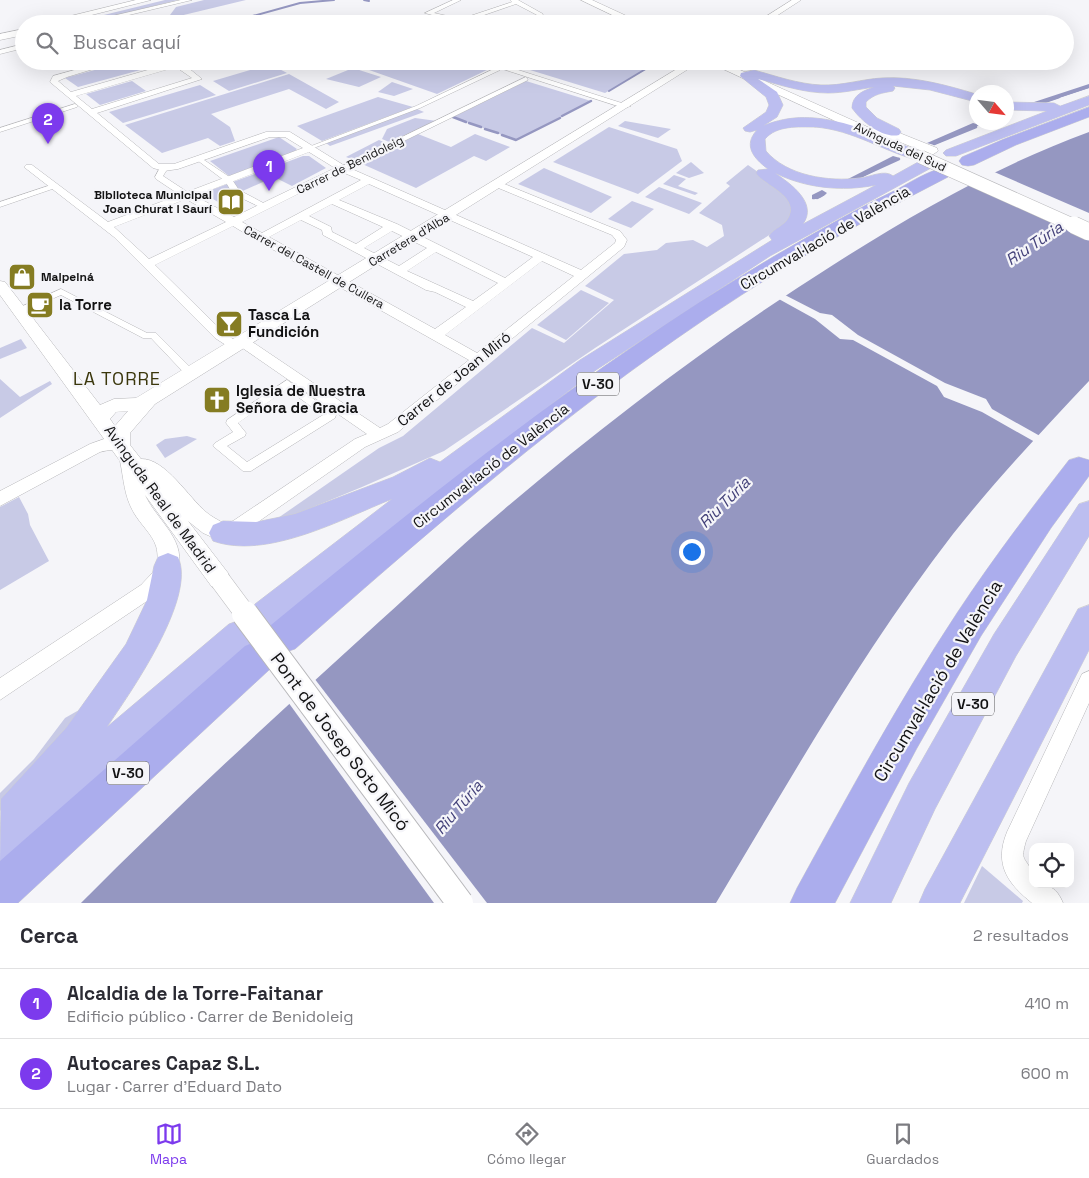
<!DOCTYPE html>
<html lang="es">
<meta charset="utf-8">
<style>
:root{--surface:#fff;--page:#f7f7f7;--text:#2b2b33;--muted:#7c7c81;--line:#e1e1e2;--accent:#7c3aed}
body{margin:0;font-family:"Space Grotesk",sans-serif;background:var(--page);color:var(--text)}
.controls{position:absolute;right:15px;bottom:15px;display:grid;overflow:hidden;border-radius:10px;box-shadow:0 5px 20px #0002}
.controls button{width:45px;height:45px;display:grid;place-items:center;padding:0;border:0;border-bottom:1px solid var(--line);background:var(--surface);color:var(--text);font:25px sans-serif}
.compass{position:absolute;left:969px;top:85px;width:45px;height:45px;border-radius:50%;background:var(--surface);box-shadow:0 5px 20px #0002;rotate:118deg}
.you{position:absolute;left:691px;top:551px;width:18px;height:18px;margin:-12px;border:4px solid #fff;border-radius:50%;background:#1a73e8;box-shadow:0 0 0 8px #1a73e833}
.badge{display:grid;place-items:center;width:32px;height:32px;border-radius:50%;background:var(--accent);color:#fff;font-size:16px;font-weight:700}
.pin{position:absolute;translate:-50% -41px;filter:drop-shadow(0 1px 2px #0008)}
.pin::after{content:'';position:absolute;top:26px;width:18px;height:15px;background:inherit;clip-path:polygon(0 0,100% 0,50% 100%)}
.list{margin:0;padding:0;list-style:none}
h2{display:flex;justify-content:space-between;align-items:center;height:65px;margin:0;padding:0 20px;font-size:21px}
h2 small{font-size:16px;font-weight:400;color:var(--muted)}
.list li{display:grid;grid-template-columns:32px 1fr auto;gap:15px;align-items:center;box-sizing:border-box;height:70px;padding:0 20px;border-top:1px solid var(--line)}
.list b{display:block;font-size:19px;white-space:nowrap}
.list p{margin:0;font-size:16px;white-space:nowrap;color:var(--muted)}
.list em{font-size:16px;font-style:normal;color:var(--muted)}
.icon{flex:none;width:28px;height:28px;fill:none;stroke:currentColor;stroke-width:2;stroke-linecap:round;stroke-linejoin:round}
.map{position:relative;flex:none;width:1089px;height:903px;overflow:hidden}
.search{position:absolute;background:var(--surface);box-shadow:0 5px 20px #0002;left:15px;right:15px;top:15px;height:55px;display:flex;align-items:center;gap:12px;box-sizing:border-box;padding:0 18px;border-radius:28px;color:var(--muted);font-size:19px}
.sheet{height:205px;background:var(--surface)}
nav{display:flex;justify-content:space-around;align-items:center;box-sizing:border-box;height:70px;border-top:1px solid var(--line);background:var(--surface);font-size:14px;color:var(--muted)}
nav a{display:grid;justify-items:center;gap:2px}
nav .on{color:var(--accent)}
.map>svg:first-child{display:block}
</style>
<div class="map">
<svg width="1089" height="903" viewBox="0 0 1089 903">
<rect width="100%" height="100%" fill="#f5f5f9"/>
<g fill="#c8cae6">
<path d="M165 0H178L98 20 67 24Z"/>
<path d="M204 0H246L167 19 176 7Z"/>
<path d="M128 61H163L166 63 78 87 65 78Z"/>
<path d="M365 61H464L489 69 437 94 355 65Z"/>
<path d="M501 61H643L652 66 605 93Z"/>
<path d="M270 64 287 73 229 91 213 81Z"/>
<path d="M353 68 381 77 359 87 326 79Z"/>
<path d="M289 74 339 102 326 109 289 89 211 114 230 127 235 141 220 146 208 138 162 153 125 125Z"/>
<path d="M132 81 146 91 100 105 86 94Z"/>
<path d="M526 81 591 101 516 140 453 117Z"/>
<path d="M392 82 413 89 394 96 378 92Z"/>
<path d="M200 85 216 95 123 123 109 112Z"/>
<path d="M378 97 413 107 322 141 297 126Z"/>
<path d="M417 109 424 112 330 146 326 143Z"/>
<path d="M415 118 437 121 389 142 382 139 387 129Z"/>
<path d="M625 121 671 129 658 138 618 126Z"/>
<path d="M609 127 677 149 682 161 638 194 553 162Z"/>
<path d="M418 134 451 147 475 134 510 147 486 161 474 156 416 188 360 163Z"/>
<path d="M279 137 297 149 295 151 229 176 210 161Z"/>
<path d="M379 140 386 143 354 160 346 157Z"/>
<path d="M303 156H309L326 168 292 186 274 177 218 202 203 193Z"/>
<path d="M691 162 704 173 689 178 676 173Z"/>
<path d="M748 165 775 184 792 202 791 217 783 226 595 348 444 451 362 487 265 527 379 448 403 436 532 328 564 343 614 300 585 286 624 254 657 250 666 243 693 240 707 247 724 236 722 225 699 213 730 186 726 183Z"/>
<path d="M544 168 612 197 591 213 518 184Z"/>
<path d="M674 175 686 179 678 186 698 193 695 195 663 184Z"/>
<path d="M659 187 702 203 689 214 645 197Z"/>
<path d="M632 201 654 209 631 228 608 219Z"/>
<path d="M581 290 609 303 566 340 537 325Z"/>
<path d="M21 339 27 348 0 359V348Z"/>
<path d="M0 379 20 397 50 381 52 384 0 418Z"/>
<path d="M187 436 197 439 165 458 156 445 165 439Z"/>
<path d="M19 497 28 514 30 525 49 561 0 590V507Z"/>
<path d="M79 710 27 784 0 811V793L34 759 65 718Z"/>
<path d="M982 866 1023 901 1022 903H964Z"/>
</g>
<path fill="#9597c1" d="M1089 132V381C1042 431 995 481 953 534 864 649 791 778 716 903H81C177 806 279 713 380 621 418 587 455 551 494 518 601 426 714 340 833 265 914 213 999 165 1089 132Z"/>
<g fill="#f5f5f9">
<path d="M992 171 1089 213V240L967 184Z"/>
<path d="M783 294 820 313 832 315 858 335 945 383 986 399 992 409 1040 436 1035 442 982 412 944 397 937 386 853 340 840 339 815 319 777 298Z"/>
<path d="M314 678 487 903H434L288 702Z"/>
</g>
<g fill="none" stroke-linecap="round" stroke-linejoin="round">
<g stroke="#9597c1" stroke-width="2">
<path d="M364 0 369 1"/>
<path d="M224 24 300 3 334 0"/>
<path d="M609 91 659 61"/>
<path d="M1055 98 1089 87"/>
</g>
<g stroke="#9597c1" stroke-width="2.5">
<path d="M1036 105 1059 97"/>
<path d="M1006 115 1010 114"/>
<path d="M562 116 591 101"/>
<path d="M453 117 466 122"/>
<path d="M469 123 481 127"/>
<path d="M485 129 498 133"/>
<path d="M502 135 516 140 560 118"/>
<path d="M934 144 976 127"/>
<path d="M855 179 899 159"/>
<path d="M817 198 824 194"/>
</g>
<g fill="#9597c1" fill-rule="evenodd">
<path d="M1089 84V88L1032 107 1025 105Z"/>
<path d="M1006 111H1011L1012 113 1006 115Z"/>
<path d="M973 123 980 125 934 145 927 143Z"/>
<path d="M893 156 900 158 853 182 850 183 846 180Z"/>
<path d="M822 190 827 193C823 197 817 200 812 199V195Z"/>
</g>
<g stroke="#b7b7ba" stroke-width="1">
<g id="pedestrian">
<path d="M24 44V48L0 54V50Z"/>
<path d="M195 61H205L182 69 179 67Z"/>
<path d="M498 67 500 70 420 108 311 149 306 148 416 106Z"/>
<path d="M526 77 528 80 345 170 338 168Z"/>
<path d="M75 104 78 106 77 107 0 132V128Z"/>
<path d="M197 158H201L231 178 239 190 269 206 262 208 233 194 225 181 197 160Z"/>
<path d="M161 166 168 168 163 176 189 193V197H183L156 179 155 177Z"/>
<path d="M51 185 58 187 0 207V202Z"/>
<path d="M61 289 147 333H156L195 372 196 374 195 376H187L151 338H143L61 295 22 312H16L14 310Z"/>
<path d="M287 380 336 415 335 418 251 471H243L213 446 215 443 233 432 226 423 227 420ZM287 389 323 415 247 462 227 446 245 436 246 433 238 423Z"/>
</g>
</g>
<g stroke="#b7b7ba" stroke-width="1">
<g id="minor">
<path d="M181 0H192L91 24H78Z"/>
<path d="M453 0H461L434 13 461 19 512 2 510 0H518L543 14 541 18 529 24H520L537 15 516 4 461 23 425 13Z"/>
<path d="M107 61H120L67 77 58 81 71 92 172 63 169 61 181 62 202 79 97 113 159 164H174L266 132H290L345 166 581 270 615 243 616 240 612 235 496 187V183H502L620 231 627 240 624 247 398 432 365 447 245 531 228 538 222 536 220 531 222 526 233 521 355 439 367 434 241 347 235 351 215 338 114 237 24 167 26 165H32L108 222 303 148 285 137H270L178 169 164 171 153 168 50 82 53 76ZM176 67 192 78 92 109 76 96ZM309 152 335 168 234 217 195 196ZM342 172 361 180 262 233 242 222ZM369 184 533 257 505 278 397 224 339 200ZM186 199 226 222 149 259 114 227ZM332 204 383 227 356 244 332 232 331 227 309 216ZM301 220 322 230 323 235 426 290 435 292 466 307 435 329 269 237ZM233 226 256 240 469 360 388 424 380 428 248 339 243 338 237 342 223 332 155 265ZM392 231 427 248 399 266 364 248ZM436 252 498 283 473 301 407 271ZM542 261 574 276 477 353 445 335Z"/>
<path d="M478 61H490L631 106 624 108Z"/>
<path d="M107 438 126 440 128 444 126 448C118 451 109 449 100 452L0 506V491L90 444Z"/>
<path d="M163 566 169 568 172 574 169 580 153 597 0 700V678L141 585 157 568Z"/>
<path d="M1089 671V703L1026 841C1020 862 1025 856 1032 872 1034 875 1033 881 1033 884 1049 884 1057 888 1063 903H1032C1007 883 994 864 1007 832L1082 674Z"/>
</g>
</g>
<g stroke="#b7b7ba" stroke-width="1">
<g id="tertiary">
<path d="M792 0H801L764 24H754Z"/>
<path d="M690 61H701L155 404 130 433V445L141 459C165 458 189 498 206 512 215 520 228 523 233 533L230 539 223 542 203 533 188 521 228 573 231 580 228 587 220 590 212 587 145 495C156 520 190 542 176 573L168 576 160 573C156 564 159 555 156 546 152 534 141 525 134 513 124 496 124 480 120 461L0 295V281L5 282 100 405 114 399 136 398ZM128 411 115 426 110 419 116 412Z"/>
</g>
</g>
<g stroke="#b7b7ba" stroke-width="1">
<g id="secondary">
<path d="M136 0H151L56 24H38Z"/>
<path d="M581 0H592L644 24H631Z"/>
<path d="M24 29V35L0 40V34Z"/>
<path d="M706 61H720L872 129 878 125 882 126 937 148 938 151 932 155 895 140 893 144H885Z"/>
</g>
</g>
<g stroke="#d0d0d0" stroke-width="1">
<g id="trunk">
<path d="M754 70C776 76 798 84 821 85 842 86 862 79 882 78 914 76 946 85 976 94V102L930 90 893 86 895 88 893 91C882 93 874 94 866 102V107L877 118 899 129 901 132 899 135C883 139 861 121 852 108 852 95 864 90 875 87 859 89 844 93 828 93 804 93 781 85 758 79L777 92 783 105 777 117 763 126C818 102 875 135 926 154L929 157 926 160 931 162 933 165 931 168 770 256 596 370 493 449 277 624 266 628 255 624 251 614 255 604 392 499C342 519 267 560 213 541L209 533 213 525 223 521 256 522 295 514 393 477 430 458 440 462 580 360 772 240 769 236C774 228 785 226 789 217 799 196 765 186 756 173L758 170 768 169C753 158 743 145 757 130L750 132 745 131 743 128 766 112 769 105 766 97 740 76 741 73ZM815 127C854 130 884 152 920 161L893 176C885 169 870 177 860 178 829 182 787 176 766 151L765 139C777 125 798 127 815 127ZM775 173C805 188 842 192 876 185L803 224C818 203 791 184 775 173Z"/>
<path d="M1089 96V105L956 156H946L943 153 946 150 1047 111 1006 110V102L1054 103 1060 106Z"/>
<path d="M1089 501V536L1016 656 935 809 891 903H850L909 783 994 634 1079 504Z"/>
<path d="M168 553 178 557C197 598 130 693 107 727L229 624 240 620 251 624 255 635 251 646 13 855 0 861 1 799 66 728 126 644 147 600 154 566 158 557Z"/>
<path d="M1089 605V650L960 903H919L925 889 1078 609Z"/>
</g>
</g>
<g stroke="#d0d0d0" stroke-width="1">
<g id="motorway">
<path d="M1089 107V117L1016 145 974 165 968 166 962 165 959 161 962 157 1004 139Z"/>
<path d="M942 168 948 169 951 173 948 177C854 225 763 278 676 339 542 432 418 541 295 649L283 653 271 649 266 637 271 625C443 484 617 344 811 235 840 219 868 203 898 189 912 181 927 172 942 168Z"/>
<path d="M1079 457 1089 460V476L1051 528 981 636 917 748 835 903H790L797 888C848 795 899 701 957 613 992 560 1030 510 1069 460Z"/>
<path d="M257 641 269 646 274 658 269 670 18 903H0V861L245 646Z"/>
</g>
</g>
<use href="#pedestrian" fill="#fff" fill-rule="evenodd"/>
<use href="#minor" fill="#fff" fill-rule="evenodd"/>
<use href="#tertiary" fill="#fff" fill-rule="evenodd"/>
<use href="#secondary" fill="#fff" fill-rule="evenodd"/>
<use href="#trunk" fill="#bcbef0" fill-rule="evenodd"/>
<use href="#motorway" fill="#abaded" fill-rule="evenodd"/>
<g stroke="#b7b7ba" stroke-width="21" stroke-linecap="butt">
<path id="tertiary-bridge-far1" d="M220 580 246 615"/>
</g>
<g stroke="#b7b7ba" stroke-width="28" stroke-linecap="butt">
<path id="tertiary-bridge" d="M245 614 460 903"/>
</g>
<g stroke="#b7b7ba" stroke-width="14" stroke-linecap="butt">
<path id="secondary-bridge-far1" d="M921 157 1077 227"/>
</g>
<g stroke="#b7b7ba" stroke-width="18" stroke-linecap="butt">
<path id="secondary-bridge" d="M1074 225 1089 232"/>
</g>
<use href="#tertiary-bridge-far1" stroke="#fff" stroke-width="20"/>
<use href="#tertiary-bridge" stroke="#fff" stroke-width="26"/>
<use href="#secondary-bridge-far1" stroke="#fff" stroke-width="13"/>
<use href="#secondary-bridge" stroke="#fff" stroke-width="17"/>
</g>
<defs>
<g id="library-square" transform="scale(1.4375)"><rect x="-9" y="-9" width="18" height="18" rx="4" fill="#857c22" stroke="#f5f5f9"/><path d="M-6-4Q-3-5.5-.7-3.5V5Q-3 3-6 4ZM6-4Q3-5.5 .7-3.5V5Q3 3 6 4Z" fill="#fff"/></g>
<g id="shop-square" transform="scale(1.4375)"><rect x="-9" y="-9" width="18" height="18" rx="4" fill="#857c22" stroke="#f5f5f9"/><path d="M-5-2.5h2.3a2.7 3.5 0 0 1 5.4 0H5L5.5 6h-11ZM-1.5-2.5h3a1.5 2.3 0 0 0-3 0Z" fill="#fff"/></g>
<g id="cafe-square" transform="scale(1.4375)"><rect x="-9" y="-9" width="18" height="18" rx="4" fill="#857c22" stroke="#f5f5f9"/><path d="M-5.5-4.5H6V0H3Q3 3.5 0 3.5H-2.5Q-5.5 3.5-5.5 0ZM3-3.2v2h1.7v-2ZM-6 4.5H4V6H-6Z" fill="#fff"/></g>
<g id="bar-square" transform="scale(1.4375)"><rect x="-9" y="-9" width="18" height="18" rx="4" fill="#857c22" stroke="#f5f5f9"/><path d="M-6-5H6L.8 .8V4.5H3.5V6h-7V4.5H-.8V.8Z" fill="#fff"/></g>
<g id="church-square" transform="scale(1.4375)"><rect x="-9" y="-9" width="18" height="18" rx="4" fill="#857c22" stroke="#f5f5f9"/><path d="M-1.2-6h2.4v3.5h3.3v2.4h-3.3V6h-2.4V-.1h-3.3v-2.4h3.3Z" fill="#fff"/></g>
</defs>
<g fill-rule="evenodd">
<use href="#library-square" x="231" y="202"/>
<use href="#shop-square" x="22" y="277"/>
<use href="#cafe-square" x="40" y="305"/>
<use href="#bar-square" x="229" y="324"/>
<use href="#church-square" x="217" y="400"/>
</g>
<g text-anchor="middle" stroke-width="4.5" stroke-linejoin="round" paint-order="stroke">
<g font-size="12" fill="#121213" stroke="#f5f5f9">
<text transform="translate(900 147) rotate(25)" y="4">Avinguda del Sud</text>
<text transform="translate(350 165) rotate(-26)" y="4">Carrer de Benidoleig</text>
<text transform="translate(409 240) rotate(-31)" y="4">Carretera d'Alba</text>
<text transform="translate(314 267) rotate(29)" y="4">Carrer del Castell de Cullera</text>
</g>
<g font-size="12" font-weight="bold" fill="#121213" stroke="#f5f5f9" text-anchor="end">
<text x="212" y="199">Biblioteca Municipal<tspan x="212" dy="14">Joan Churat i Saurí</tspan></text>
<text x="41" y="281" text-anchor="start">Malpeiná</text>
</g>
<g fill="#f5f5f9" stroke="#565658" stroke-width="1">
<rect x="577" y="372.5" width="42" height="23" rx="4"/>
<rect x="952" y="692.5" width="42" height="23" rx="4"/>
<rect x="107" y="761.5" width="42" height="23" rx="4"/>
</g>
<g font-size="14" font-weight="bold" fill="#121213">
<text x="598" y="389">V-30</text>
<text x="973" y="709">V-30</text>
<text x="128" y="778">V-30</text>
</g>
<g font-size="15" fill="#121213" stroke="#f5f5f9">
<text transform="translate(825 238) rotate(-30)" y="5">Circumval·lació de València</text>
<text transform="translate(454 379) rotate(-39)" y="5">Carrer de Joan Miró</text>
<text transform="translate(491 466) rotate(-38)" y="5">Circumval·lació de València</text>
<text transform="translate(160 499) rotate(54)" y="5">Avinguda Real de Madrid</text>
</g>
<g font-size="15" font-weight="bold" fill="#121213" stroke="#f5f5f9" text-anchor="start">
<text x="59" y="310">la Torre</text>
<text x="248" y="320">Tasca La<tspan x="248" dy="17">Fundición</tspan></text>
<text x="236" y="396">Iglesia de Nuestra<tspan x="236" dy="17">Señora de Gracia</tspan></text>
</g>
<g font-size="16" font-style="italic" fill="#44427a" stroke="#f5f5f9">
<text transform="translate(1034 243) rotate(-34)" y="6">Riu Túria</text>
<text transform="translate(724 502) rotate(-45)" y="6">Riu Túria</text>
<text transform="translate(458 807) rotate(-50)" y="6">Riu Túria</text>
</g>
<g font-size="18" letter-spacing="1" fill="#3b370c" stroke="#f5f5f9">
<text x="117" y="385">LA TORRE</text>
</g>
<g font-size="18" fill="#121213" stroke="#f5f5f9">
<text transform="translate(938 681) rotate(-59)" y="6">Circumval·lació de València</text>
<text transform="translate(340 742) rotate(53)" y="6">Pont de Josep Soto Micó</text>
</g>
</g>
</svg>
<div class="controls">
<button><svg class="icon" aria-label="locate" viewBox="0 0 24 24"><circle cx="12" cy="12" r="6"/><path d="M12 2v4M12 18v4M2 12h4M18 12h4"/></svg></button>
</div>
<svg class="compass" viewBox="-18 -18 36 36"><path d="M0-13l5 13h-10z" fill="#e53935"/><path d="M0 13l5-13h-10z" fill="#7c7c81"/></svg>
<div class="you"></div>
<div class="pin badge" style="left:269px;top:191px">1</div>
<div class="pin badge" style="left:48px;top:144px">2</div>
<div class="search"><svg class="icon" aria-label="search" viewBox="0 0 24 24"><circle cx="10" cy="10" r="6"/><path d="M15 15l6 6"/></svg>Buscar aquí</div>
</div>
<section class="sheet">
<h2>Cerca<small>2 resultados</small></h2>
<ul class="list">
<li><span class="badge">1</span><div><b>Alcaldia de la Torre-Faitanar</b><p>Edificio público · Carrer de Benidoleig</p></div><em>410 m</em></li>
<li><span class="badge">2</span><div><b>Autocares Capaz S.L.</b><p>Lugar · Carrer d'Eduard Dato</p></div><em>600 m</em></li>
</ul>
</section>
<nav>
<a class="on"><svg class="icon" aria-label="map" viewBox="0 0 24 24"><path d="M3 6l6-2 6 2 6-2v14l-6 2-6-2-6 2zM9 4v14M15 6v14"/></svg>Mapa</a>
<a><svg class="icon" aria-label="directions" viewBox="0 0 24 24"><path d="M12 3l9 9-9 9-9-9zM9 14v-3h6M13 9l2 2-2 2"/></svg>Cómo llegar</a>
<a><svg class="icon" aria-label="saved" viewBox="0 0 24 24"><path d="M7 4h10v16l-5-4-5 4z"/></svg>Guardados</a>
</nav>
